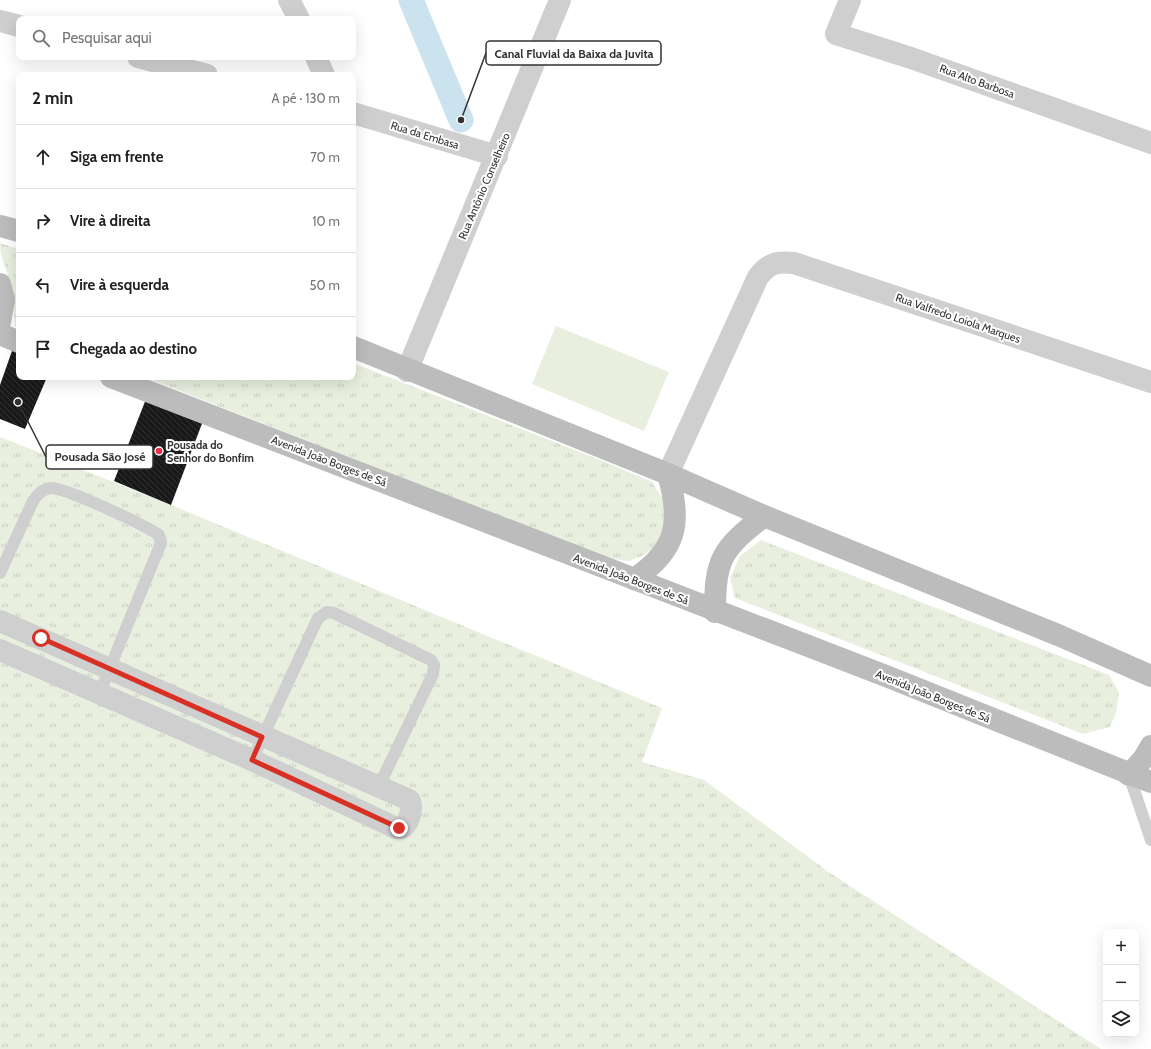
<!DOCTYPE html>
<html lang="pt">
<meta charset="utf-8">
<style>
:root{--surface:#fff;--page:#f6f6f6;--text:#222;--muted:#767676;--line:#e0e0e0}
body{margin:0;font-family:Cabin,sans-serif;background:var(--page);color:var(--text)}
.controls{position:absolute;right:12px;bottom:12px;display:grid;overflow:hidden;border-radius:8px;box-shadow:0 4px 16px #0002}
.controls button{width:36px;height:36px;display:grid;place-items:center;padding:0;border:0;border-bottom:1px solid var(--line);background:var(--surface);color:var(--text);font:20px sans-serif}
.stop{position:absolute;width:12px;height:12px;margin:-9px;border:3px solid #d93025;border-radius:50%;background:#fff}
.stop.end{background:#d93025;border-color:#fff;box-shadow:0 1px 4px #0008}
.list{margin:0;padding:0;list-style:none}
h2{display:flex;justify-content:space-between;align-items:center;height:52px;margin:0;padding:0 16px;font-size:17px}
h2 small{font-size:13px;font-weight:400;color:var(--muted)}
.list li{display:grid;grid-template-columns:26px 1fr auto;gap:12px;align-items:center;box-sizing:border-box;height:64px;padding:0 16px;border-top:1px solid var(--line)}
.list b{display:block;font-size:15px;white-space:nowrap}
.list em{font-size:13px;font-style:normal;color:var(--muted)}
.icon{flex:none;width:22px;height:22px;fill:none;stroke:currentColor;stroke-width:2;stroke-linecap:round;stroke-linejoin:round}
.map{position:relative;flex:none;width:1151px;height:1049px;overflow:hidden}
.search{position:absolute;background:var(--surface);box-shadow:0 4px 16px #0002;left:16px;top:16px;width:340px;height:44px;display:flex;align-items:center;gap:10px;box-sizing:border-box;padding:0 14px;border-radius:8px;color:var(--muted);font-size:15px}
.panel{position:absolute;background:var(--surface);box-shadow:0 4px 16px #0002;left:16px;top:72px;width:340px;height:308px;border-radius:8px}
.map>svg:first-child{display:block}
</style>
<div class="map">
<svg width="1151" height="1049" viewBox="0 0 1151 1049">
<defs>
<pattern id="grass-tufts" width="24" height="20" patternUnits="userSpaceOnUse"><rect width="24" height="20" fill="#e8efdf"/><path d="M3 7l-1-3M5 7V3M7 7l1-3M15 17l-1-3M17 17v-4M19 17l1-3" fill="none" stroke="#c7cdc0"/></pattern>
<pattern id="building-back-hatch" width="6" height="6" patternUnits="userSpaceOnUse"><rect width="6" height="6" fill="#191919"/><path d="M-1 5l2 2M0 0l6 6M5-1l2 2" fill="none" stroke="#323232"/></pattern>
</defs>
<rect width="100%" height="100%" fill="#fff"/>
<g fill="url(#grass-tufts)">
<path d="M0 243 19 249V328L15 326C14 309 13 292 8 276 5 262 0 259 0 243Z"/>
<path d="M353 363 603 461 652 482 664 501V533L652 549 642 556 629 561 605 558 145 377H353Z"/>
<path d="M0 437 171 505 662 708 642 762 704 780 830 873 1101 1049H0Z"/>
<path d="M761 540 1109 675 1119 692 1116 713 1110 727 1083 734 735 598 730 578 740 556Z"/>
</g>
<path fill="#e8efdf" d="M556 326 669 372 644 431 532 384Z"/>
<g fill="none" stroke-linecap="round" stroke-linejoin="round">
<path stroke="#cbe3ef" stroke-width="25" d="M411 0 461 120"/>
</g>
<g fill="url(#building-back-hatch)">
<path d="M13 348 19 351V377H47L25 429 0 419V385Z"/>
<path d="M146 399 203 421 171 505 114 481Z"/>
</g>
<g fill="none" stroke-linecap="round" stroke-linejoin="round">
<g stroke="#cfcfcf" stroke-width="12">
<path d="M0 573 33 501C37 495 42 489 50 488 65 487 144 525 159 535L161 543 100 692"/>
<path d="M252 760 318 618 327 612 334 613 431 660 434 665 433 674 378 788"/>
<path d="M1129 775 1151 840"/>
</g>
<g stroke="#cfcfcf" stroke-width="22">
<path d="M289 0 299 19"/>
<path d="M850 0 836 34 911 58 1151 143"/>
<path d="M0 21 19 26"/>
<path d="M138 57 207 75"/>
<path d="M316 57 324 75"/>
<path d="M353 113 497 156"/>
<path d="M407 371 560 0"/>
<path d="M668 474 758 277C769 263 777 261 794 263L1151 382"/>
<path d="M0 621 407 799 410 801C413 809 409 823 402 828H396L252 760 0 650"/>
</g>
<g stroke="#bcbcbc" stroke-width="22">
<path d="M0 226 19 231"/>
<path d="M0 284 4 300 0 322"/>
<path d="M0 334 19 342"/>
<path d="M353 347 668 474 764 516 1058 635 1151 676"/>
<path d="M111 377 886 676 1151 782"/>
<path d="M634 579C677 550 682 523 668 474"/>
<path d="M715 612C715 558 722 549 764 516"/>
<path d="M1129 775 1144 758 1151 746"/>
</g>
</g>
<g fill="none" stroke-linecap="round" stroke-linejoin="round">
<path stroke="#d93025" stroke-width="5" d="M41 638 262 737 252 760 399 828"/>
</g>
<circle fill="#ee2e47" stroke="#fff" stroke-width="1.5" cx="159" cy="451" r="4"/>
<g text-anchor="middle" stroke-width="4" stroke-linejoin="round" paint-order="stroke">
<g font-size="11" fill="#323232" stroke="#fff">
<text transform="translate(977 81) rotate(20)" y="4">Rua Alto Barbosa</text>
<text transform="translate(425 135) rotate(17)" y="4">Rua da Embasa</text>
<text transform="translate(484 186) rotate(-67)" y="4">Rua Antônio Conselheiro</text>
<text transform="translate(958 318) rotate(19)" y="4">Rua Valfredo Loiola Marques</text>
<text transform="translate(329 461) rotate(21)" y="4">Avenida João Borges de Sá</text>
<text transform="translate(631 579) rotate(21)" y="4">Avenida João Borges de Sá</text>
<text transform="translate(933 696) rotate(22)" y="4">Avenida João Borges de Sá</text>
</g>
<g font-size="11" font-weight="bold" fill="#323232" stroke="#fff" text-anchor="start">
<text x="167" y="449">Pousada do<tspan x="167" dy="13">Senhor do Bonfim</tspan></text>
</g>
</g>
<path fill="none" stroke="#323232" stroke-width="1.5" d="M461 120L486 53M18 402L46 457"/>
<g fill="#323232" stroke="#fff" stroke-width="1.5">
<circle cx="461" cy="120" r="4"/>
<circle cx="18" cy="402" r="4"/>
</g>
<g fill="#fff" stroke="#323232" stroke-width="1.5">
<rect x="486" y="41" width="175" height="24" rx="4"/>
<rect x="46" y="445" width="107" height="24" rx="4"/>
</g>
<g font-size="12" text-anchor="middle" font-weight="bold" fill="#323232">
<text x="574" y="58">Canal Fluvial da Baixa da Juvita</text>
<text x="100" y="461">Pousada São José</text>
</g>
</svg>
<div class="controls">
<button>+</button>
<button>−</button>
<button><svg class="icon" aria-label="layers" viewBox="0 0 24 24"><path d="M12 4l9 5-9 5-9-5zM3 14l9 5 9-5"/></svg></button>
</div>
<div class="stop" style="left:41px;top:638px"></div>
<div class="stop end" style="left:399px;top:828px"></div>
<div class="search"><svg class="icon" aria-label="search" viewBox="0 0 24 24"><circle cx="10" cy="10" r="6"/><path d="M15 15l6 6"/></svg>Pesquisar aqui</div>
<section class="panel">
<h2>2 min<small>A pé · 130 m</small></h2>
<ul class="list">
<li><svg class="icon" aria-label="ahead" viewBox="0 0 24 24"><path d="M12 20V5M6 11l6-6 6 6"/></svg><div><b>Siga em frente</b></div><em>70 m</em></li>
<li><svg class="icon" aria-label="right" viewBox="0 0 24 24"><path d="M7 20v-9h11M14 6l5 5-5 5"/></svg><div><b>Vire à direita</b></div><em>10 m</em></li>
<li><svg class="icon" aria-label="left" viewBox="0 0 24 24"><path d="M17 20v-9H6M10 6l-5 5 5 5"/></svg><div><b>Vire à esquerda</b></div><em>50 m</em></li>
<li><svg class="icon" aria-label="arrive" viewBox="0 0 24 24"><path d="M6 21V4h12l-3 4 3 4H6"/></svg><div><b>Chegada ao destino</b></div></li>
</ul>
</section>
</div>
